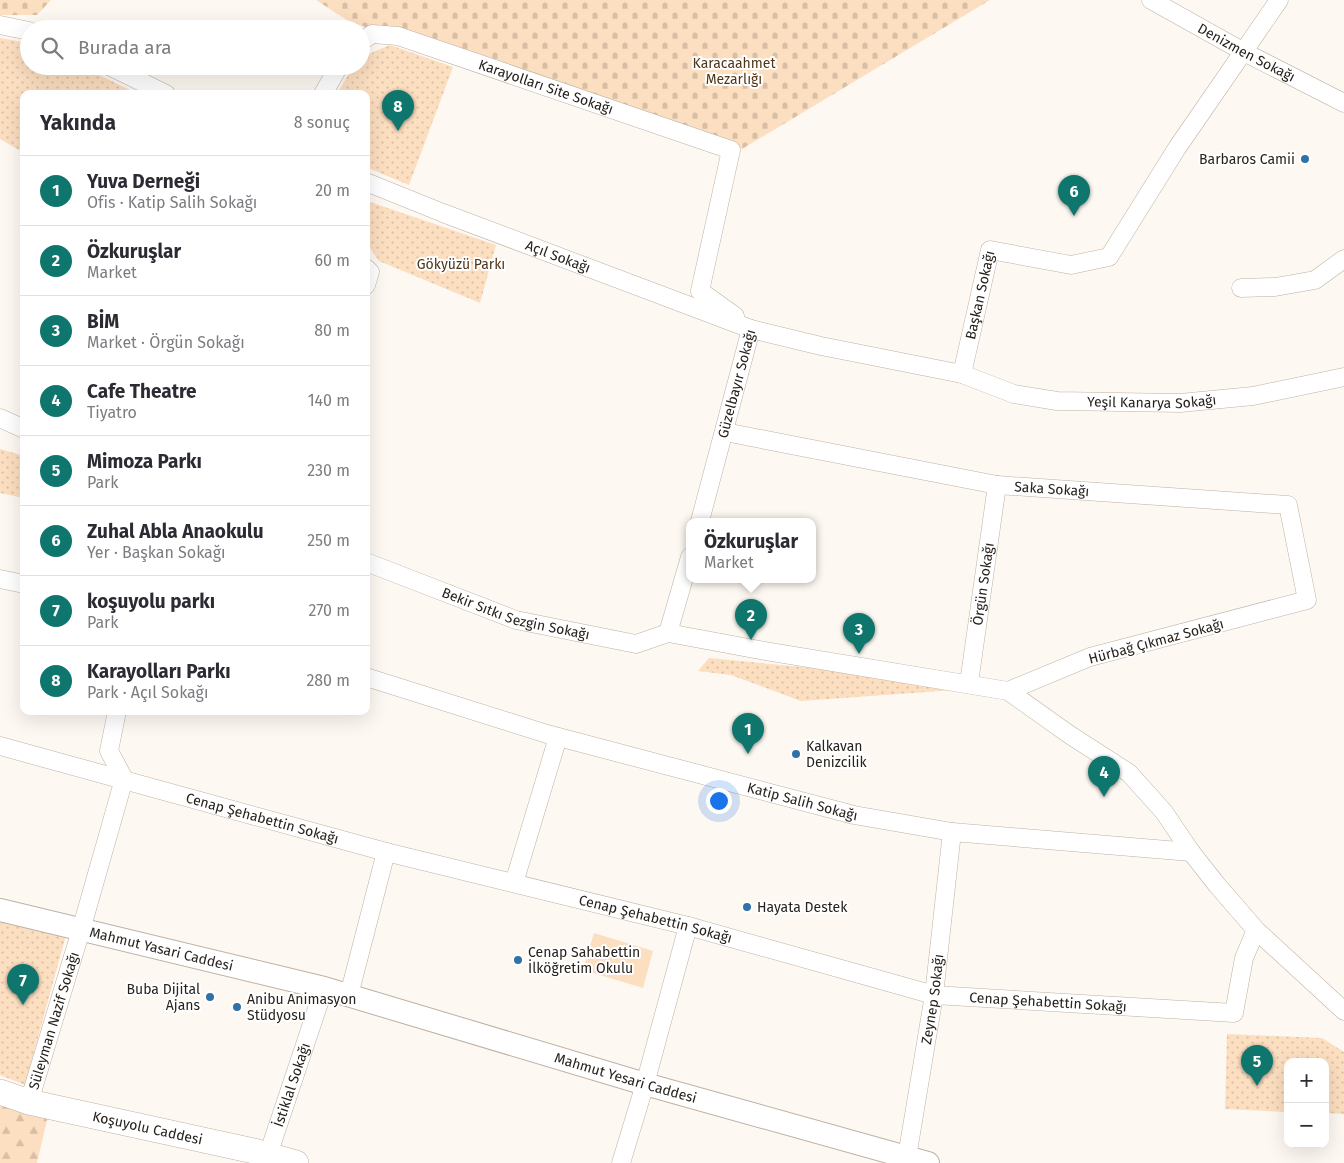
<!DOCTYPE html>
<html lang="tr">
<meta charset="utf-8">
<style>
:root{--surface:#fff;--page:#f7f7f7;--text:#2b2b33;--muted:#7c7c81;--line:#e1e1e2;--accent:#0f766e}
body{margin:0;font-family:"Fira Sans",sans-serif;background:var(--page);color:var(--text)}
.controls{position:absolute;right:15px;bottom:15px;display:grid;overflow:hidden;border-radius:10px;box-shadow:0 5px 20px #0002}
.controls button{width:45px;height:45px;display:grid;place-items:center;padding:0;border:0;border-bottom:1px solid var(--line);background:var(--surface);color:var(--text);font:25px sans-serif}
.you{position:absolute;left:718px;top:800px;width:18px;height:18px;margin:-12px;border:4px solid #fff;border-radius:50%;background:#1a73e8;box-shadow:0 0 0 8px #1a73e833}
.badge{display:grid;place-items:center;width:32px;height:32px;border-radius:50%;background:var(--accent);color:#fff;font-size:16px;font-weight:700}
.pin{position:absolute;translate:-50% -41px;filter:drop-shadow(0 1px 2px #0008)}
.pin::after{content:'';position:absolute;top:26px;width:18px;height:15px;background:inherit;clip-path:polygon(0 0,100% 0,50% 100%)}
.popup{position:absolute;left:686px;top:518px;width:130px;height:65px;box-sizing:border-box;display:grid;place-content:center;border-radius:10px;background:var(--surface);filter:drop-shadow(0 1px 4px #0005);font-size:16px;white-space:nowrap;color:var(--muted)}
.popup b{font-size:19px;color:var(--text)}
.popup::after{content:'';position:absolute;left:50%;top:100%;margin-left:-10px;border:10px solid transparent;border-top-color:var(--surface)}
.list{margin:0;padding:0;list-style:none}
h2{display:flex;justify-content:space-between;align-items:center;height:65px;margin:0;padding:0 20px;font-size:21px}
h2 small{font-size:16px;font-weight:400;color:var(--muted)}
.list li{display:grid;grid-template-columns:32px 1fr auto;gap:15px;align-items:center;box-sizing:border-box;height:70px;padding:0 20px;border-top:1px solid var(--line)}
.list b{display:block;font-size:19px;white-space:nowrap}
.list p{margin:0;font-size:16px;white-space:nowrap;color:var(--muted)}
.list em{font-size:16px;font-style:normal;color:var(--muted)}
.icon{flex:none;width:28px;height:28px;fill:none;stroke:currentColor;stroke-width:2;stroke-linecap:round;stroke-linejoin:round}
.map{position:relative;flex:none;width:1344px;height:1163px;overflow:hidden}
.search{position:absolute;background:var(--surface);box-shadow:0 5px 20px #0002;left:20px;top:20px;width:350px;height:55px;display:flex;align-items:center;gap:12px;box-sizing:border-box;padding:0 18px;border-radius:28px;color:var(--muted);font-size:19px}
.panel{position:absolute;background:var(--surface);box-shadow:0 5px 20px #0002;left:20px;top:90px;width:350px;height:625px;border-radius:10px}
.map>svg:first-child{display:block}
</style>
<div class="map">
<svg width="1344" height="1163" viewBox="0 0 1344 1163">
<defs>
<pattern id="forest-firs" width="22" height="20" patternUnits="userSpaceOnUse" patternTransform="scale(1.25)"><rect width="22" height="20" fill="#fcdec0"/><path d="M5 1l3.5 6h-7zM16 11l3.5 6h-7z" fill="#d8bea5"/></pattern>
<pattern id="cemetery-stones" width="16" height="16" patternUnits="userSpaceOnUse" patternTransform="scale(1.25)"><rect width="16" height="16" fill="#fcdec0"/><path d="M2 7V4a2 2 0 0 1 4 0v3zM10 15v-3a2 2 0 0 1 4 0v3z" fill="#d8bea5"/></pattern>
<pattern id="park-dots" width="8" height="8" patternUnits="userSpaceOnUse" patternTransform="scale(1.25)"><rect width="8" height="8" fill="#fcdec0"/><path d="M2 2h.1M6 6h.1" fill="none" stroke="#d8bea5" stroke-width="1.8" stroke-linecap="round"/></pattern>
</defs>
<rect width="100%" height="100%" fill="#fef8f2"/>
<path fill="#fcdec0" d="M594 933 653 951 643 988 583 970Z"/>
<path fill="url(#forest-firs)" d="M0 1104 48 1116 37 1163H0Z"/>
<g fill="url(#cemetery-stones)">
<path d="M0 0H51L37 15H0Z"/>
<path d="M316 0H990L742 149 350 22Z"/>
</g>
<g fill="url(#park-dots)">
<path d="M0 38 29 43V66H81L138 94H24V153L0 139Z"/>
<path d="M390 45 453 67 409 185 366 167V94H337L351 70 355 66H361V61L371 53Z"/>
<path d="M370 202 496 245 480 303 379 261 366 242V219Z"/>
<path d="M0 449 24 456V498L0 493Z"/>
<path d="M709 658 833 670 968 689 801 701 731 675 698 671Z"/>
<path d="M0 921 66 935 25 1085 0 1075Z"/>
<path d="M1227 1034 1322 1038 1344 1052V1114L1325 1113V1062H1288V1112L1225 1109Z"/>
</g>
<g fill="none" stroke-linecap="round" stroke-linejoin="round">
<g stroke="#beb1a4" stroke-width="19">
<g id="minor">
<path id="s1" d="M1151 0 1244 52 1344 103"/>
<path d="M0 25 29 31"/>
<path id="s2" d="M361 42 372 34 398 36 731 150 700 291 735 316"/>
<path d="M109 66 166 94"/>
<path d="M323 94 339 66"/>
<path id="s3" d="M366 182 443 213 751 329 821 346 962 374 1014 394 1057 401 1180 403 1253 396 1344 377"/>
<path d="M366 268 370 272 366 285"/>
<path d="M1241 288 1275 287 1315 280 1344 259"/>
<path id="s4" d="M962 374 990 250 1071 265 1109 257 1177 148 1279 0"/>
<path d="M0 418 24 429"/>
<path id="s5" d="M725 432 997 485 1288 505 1307 600 1090 657 1008 691"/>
<path id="s6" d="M700 521 751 329"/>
<path id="s7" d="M366 562 516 620 636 644 668 633 765 651 1008 691 1070 735 1129 773 1164 812 1191 852 1217 885 1256 930 1344 1011"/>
<path d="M0 579 24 584"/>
<path d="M668 633 690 557"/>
<path id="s8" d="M366 677 547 734 854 815 952 832 1191 852"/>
<path id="s9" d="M969 683 997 485"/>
<path id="s10" d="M0 746 386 852 688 926 934 995 1234 1013 1244 958 1256 930"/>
<path d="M514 883 558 737"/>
<path d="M349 995 386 852"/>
<path id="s11" d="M29 1102 81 930 124 779 109 751 117 711"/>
<path id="s12" d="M268 1155 324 988"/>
<path d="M621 1163 645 1084 688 926"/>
<path id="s13" d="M906 1163 934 995 952 832"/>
</g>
</g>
<g stroke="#beb1a4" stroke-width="24">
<g id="tertiary">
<path id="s14" d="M0 910 324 988 645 1084 928 1163"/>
</g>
</g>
<g stroke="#beb1a4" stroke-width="26">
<g id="secondary">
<path id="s15" d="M0 1092 29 1102 254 1151 296 1163"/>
</g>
</g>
<use href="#minor" stroke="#fff" stroke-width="18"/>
<use href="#tertiary" stroke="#fff" stroke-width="22"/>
<use href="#secondary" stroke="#fff" stroke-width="25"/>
</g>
<g fill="#3072a8" stroke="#fff" stroke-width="2">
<circle cx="1305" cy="159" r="5"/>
<circle cx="796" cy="754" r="5"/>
<circle cx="747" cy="907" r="5"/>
<circle cx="518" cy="960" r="5"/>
<circle cx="210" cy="997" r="5"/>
<circle cx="237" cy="1007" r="5"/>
</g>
<g text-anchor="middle" stroke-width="4" stroke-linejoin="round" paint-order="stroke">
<g font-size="14" fill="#27221d" stroke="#fff">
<text dy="5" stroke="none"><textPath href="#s1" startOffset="109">Denizmen Sokağı</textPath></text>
<text dy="5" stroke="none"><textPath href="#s2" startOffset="196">Karayolları Site Sokağı</textPath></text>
<text dy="5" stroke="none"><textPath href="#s3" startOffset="206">Açıl Sokağı</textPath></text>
<text dy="5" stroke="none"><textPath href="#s4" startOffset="81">Başkan Sokağı</textPath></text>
<text dy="5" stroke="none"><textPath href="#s6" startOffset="142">Güzelbayır Sokağı</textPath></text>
<text dy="5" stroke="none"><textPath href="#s3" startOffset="822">Yeşil Kanarya Sokağı</textPath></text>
<text dy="5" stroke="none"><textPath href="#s5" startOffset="332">Saka Sokağı</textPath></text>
<text dy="5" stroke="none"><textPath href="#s9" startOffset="100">Örgün Sokağı</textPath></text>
<text dy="5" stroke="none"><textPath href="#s7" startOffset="159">Bekir Sıtkı Sezgin Sokağı</textPath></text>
<text transform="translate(1156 641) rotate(-15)" y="5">Hürbağ Çıkmaz Sokağı</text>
<text dy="5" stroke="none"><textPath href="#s8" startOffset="454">Katip Salih Sokağı</textPath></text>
<text dy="5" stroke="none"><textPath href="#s10" startOffset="272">Cenap Şehabettin Sokağı</textPath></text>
<text dy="5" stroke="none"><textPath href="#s10" startOffset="678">Cenap Şehabettin Sokağı</textPath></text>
<text dy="5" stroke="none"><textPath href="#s14" startOffset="166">Mahmut Yasari Caddesi</textPath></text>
<text dy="5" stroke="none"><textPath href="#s13" startOffset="166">Zeynep Sokağı</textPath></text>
<text dy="5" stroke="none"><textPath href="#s10" startOffset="1081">Cenap Şehabettin Sokağı</textPath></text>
<text dy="5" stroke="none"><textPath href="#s11" startOffset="85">Süleyman Nazif Sokağı</textPath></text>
<text dy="5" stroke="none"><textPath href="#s14" startOffset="648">Mahmut Yesari Caddesi</textPath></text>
<text dy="5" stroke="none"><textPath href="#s12" startOffset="74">İstiklal Sokağı</textPath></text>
<text dy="5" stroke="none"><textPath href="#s15" startOffset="152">Koşuyolu Caddesi</textPath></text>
</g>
<g font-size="14" fill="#513618" stroke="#fff">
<text x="734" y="68">Karacaahmet<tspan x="734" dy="16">Mezarlığı</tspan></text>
<text x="461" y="269">Gökyüzü Parkı</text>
</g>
<g font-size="14" fill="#27221d" stroke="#fff" text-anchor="start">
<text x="1295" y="164" text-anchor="end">Barbaros Camii</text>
<text x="806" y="751">Kalkavan<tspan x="806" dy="16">Denizcilik</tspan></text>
<text x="757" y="912">Hayata Destek</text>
<text x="528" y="957">Cenap Sahabettin<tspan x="528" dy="16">İlköğretim Okulu</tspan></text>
<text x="200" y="994" text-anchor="end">Buba Dijital<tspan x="200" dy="16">Ajans</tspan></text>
<text x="247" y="1004">Anibu Animasyon<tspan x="247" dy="16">Stüdyosu</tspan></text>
</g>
</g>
</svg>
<div class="controls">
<button>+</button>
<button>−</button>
</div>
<div class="you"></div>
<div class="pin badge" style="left:748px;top:754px">1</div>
<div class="pin badge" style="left:751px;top:640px">2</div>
<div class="popup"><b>Özkuruşlar</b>Market</div>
<div class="pin badge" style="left:859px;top:654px">3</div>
<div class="pin badge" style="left:1104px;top:797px">4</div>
<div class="pin badge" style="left:1257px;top:1086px">5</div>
<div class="pin badge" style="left:1074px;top:216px">6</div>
<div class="pin badge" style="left:23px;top:1005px">7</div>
<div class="pin badge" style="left:398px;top:131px">8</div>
<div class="search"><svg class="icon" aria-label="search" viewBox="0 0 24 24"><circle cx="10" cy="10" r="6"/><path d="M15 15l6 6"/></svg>Burada ara</div>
<section class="panel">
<h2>Yakında<small>8 sonuç</small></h2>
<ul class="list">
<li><span class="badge">1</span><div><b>Yuva Derneği</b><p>Ofis · Katip Salih Sokağı</p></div><em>20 m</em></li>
<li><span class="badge">2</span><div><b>Özkuruşlar</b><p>Market</p></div><em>60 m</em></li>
<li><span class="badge">3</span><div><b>BİM</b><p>Market · Örgün Sokağı</p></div><em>80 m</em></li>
<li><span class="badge">4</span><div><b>Cafe Theatre</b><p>Tiyatro</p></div><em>140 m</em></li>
<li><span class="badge">5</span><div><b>Mimoza Parkı</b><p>Park</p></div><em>230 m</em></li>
<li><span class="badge">6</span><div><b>Zuhal Abla Anaokulu</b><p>Yer · Başkan Sokağı</p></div><em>250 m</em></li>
<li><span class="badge">7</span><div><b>koşuyolu parkı</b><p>Park</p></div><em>270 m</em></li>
<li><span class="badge">8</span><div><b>Karayolları Parkı</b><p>Park · Açıl Sokağı</p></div><em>280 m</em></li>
</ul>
</section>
</div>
